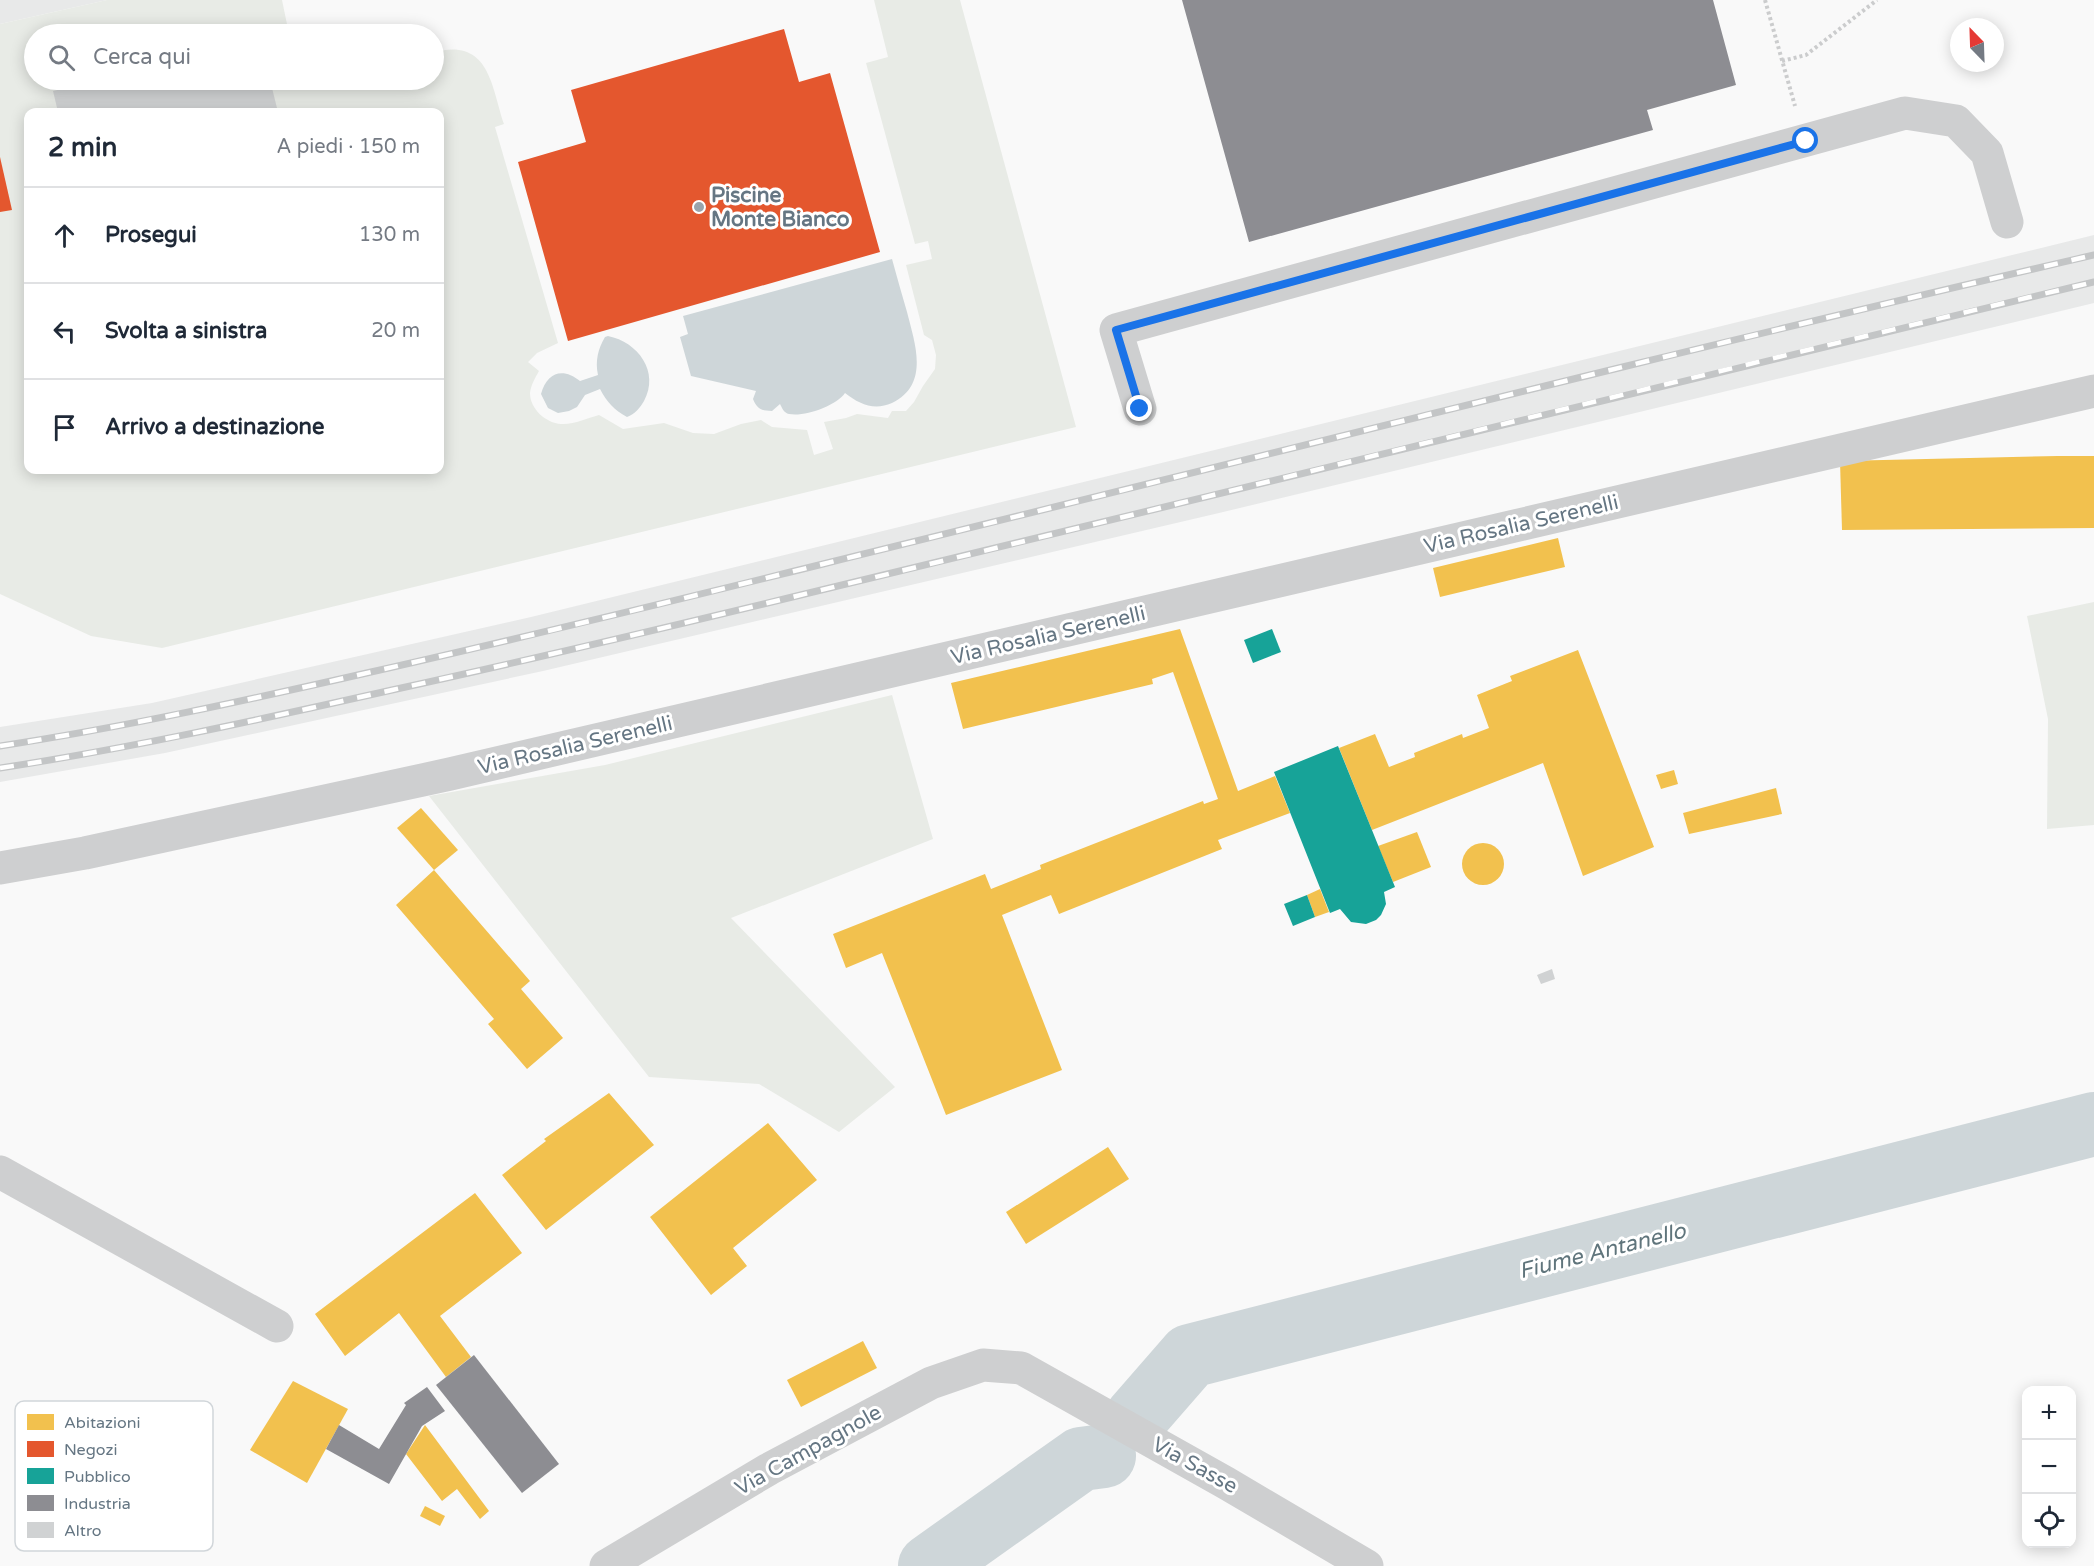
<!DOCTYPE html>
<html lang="it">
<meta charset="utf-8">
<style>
:root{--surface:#fff;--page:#f6f6f7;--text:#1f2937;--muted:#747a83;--line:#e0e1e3}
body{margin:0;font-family:"Varela Round",sans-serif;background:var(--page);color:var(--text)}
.controls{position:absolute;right:18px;bottom:18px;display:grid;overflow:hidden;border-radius:12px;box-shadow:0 3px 15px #0003}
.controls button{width:54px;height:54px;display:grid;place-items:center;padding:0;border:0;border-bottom:2px solid var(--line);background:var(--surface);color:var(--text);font:30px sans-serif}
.compass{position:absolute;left:1950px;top:18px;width:54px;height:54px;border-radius:50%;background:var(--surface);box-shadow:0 3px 15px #0003;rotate:337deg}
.stop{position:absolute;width:18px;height:18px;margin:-14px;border:4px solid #1a73e8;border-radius:50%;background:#fff}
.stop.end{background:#1a73e8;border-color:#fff;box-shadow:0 2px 6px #0008}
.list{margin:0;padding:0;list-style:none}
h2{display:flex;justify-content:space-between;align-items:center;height:78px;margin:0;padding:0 24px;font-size:26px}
h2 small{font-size:20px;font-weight:400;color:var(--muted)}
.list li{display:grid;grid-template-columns:39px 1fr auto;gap:18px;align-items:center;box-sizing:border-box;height:96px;padding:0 24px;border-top:2px solid var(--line)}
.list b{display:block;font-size:22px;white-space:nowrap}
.list em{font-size:20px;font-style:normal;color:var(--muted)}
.icon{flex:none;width:33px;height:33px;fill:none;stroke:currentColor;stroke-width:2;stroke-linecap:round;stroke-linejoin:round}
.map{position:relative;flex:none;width:2094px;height:1566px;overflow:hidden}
.search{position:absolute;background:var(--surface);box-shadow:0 3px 15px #0003;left:24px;top:24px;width:420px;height:66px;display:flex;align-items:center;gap:15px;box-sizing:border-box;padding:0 21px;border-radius:33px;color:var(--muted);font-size:22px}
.panel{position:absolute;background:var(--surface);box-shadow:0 3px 15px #0003;left:24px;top:108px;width:420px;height:366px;border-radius:12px}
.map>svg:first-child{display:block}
</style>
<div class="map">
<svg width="2094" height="1566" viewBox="0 0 2094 1566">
<rect width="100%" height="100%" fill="#f9f9f9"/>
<g fill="#e8e9e9">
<path d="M0 0H107L0 24Z"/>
<path d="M2094 235V303L1219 513 543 671 165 753 0 782V727L152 703 531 617Z"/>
</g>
<g fill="#e8ebe6" fill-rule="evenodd">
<path d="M107 0H282L289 34H34V80H298L299 84 320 80H434V52C489 38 491 84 504 124L495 127 558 343 537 353 528 362 539 371C535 378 531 385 530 393 530 409 546 423 561 424 573 425 588 418 599 415L623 429 664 423 693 433 714 434 741 424 761 420 772 427 807 430 814 455 833 449 824 422 846 418 857 414 888 418 892 411H906L914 402 923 386 935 369 936 355 932 340 924 335 906 265 932 259 928 241 915 244 866 63 888 57 874 0H960L1076 427 162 648 91 636 0 594V24ZM28 112H440V470H28Z"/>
<path d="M2094 602V825L2047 829 2048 719 2027 616Z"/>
<path d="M892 695 933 839 731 918 895 1087 839 1132 759 1084 649 1077 429 796 605 765Z"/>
</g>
<g fill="#ced6d9">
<path d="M892 259C897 277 902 295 907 312 915 344 930 384 892 403 874 411 859 404 845 393 836 406 805 417 789 414 784 413 782 408 780 404L772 411C762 411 757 409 753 399L756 391 691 376 680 337 688 334 683 316Z"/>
<path d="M608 336C638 342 660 372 644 401 640 408 635 414 627 417 614 410 607 402 600 389L585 395 577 407 569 411 558 413 548 408 541 394C547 372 563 367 580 381L598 375C595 361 598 349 605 337Z"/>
</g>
<g fill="#f2c14e">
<path d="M2058 456H2094V528L1842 530 1840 461Z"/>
<path d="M1558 538 1565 567 1440 597 1433 568Z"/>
<path d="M1180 629 1238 791 1275 776 1290 813 1218 840 1222 849 1059 914 1051 895 1002 915 1062 1070 946 1115 882 953 846 968 833 934 985 874 991 889 1041 869 1040 865 1203 801 1204 804 1218 799 1173 672 1152 679 1153 684 963 729 951 683Z"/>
<path d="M1578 650 1654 847 1583 876 1543 763 1372 830 1339 748 1375 734 1389 767 1415 757 1414 753 1462 734 1463 738 1489 728 1477 695 1512 681 1510 676Z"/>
<path d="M1674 770 1678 784 1661 789 1656 775Z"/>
<path d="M1776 788 1782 814 1689 834 1683 813Z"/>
<path d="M421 808 458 850 434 870 397 828Z"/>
<path d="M1417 832 1431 867 1393 882 1378 846Z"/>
<circle cx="1483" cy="864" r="21"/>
<path d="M434 870 530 981 521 989 563 1038 527 1069 488 1024 494 1019 396 905Z"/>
<path d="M1320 889 1329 912 1315 917 1307 895Z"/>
<path d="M609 1093 654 1145 546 1230 502 1175 546 1141 544 1139Z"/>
<path d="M768 1123 817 1180 733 1248 747 1266 711 1295 650 1217Z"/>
<path d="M1108 1147 1129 1179 1026 1244 1006 1212Z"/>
<path d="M475 1193 522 1253 440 1316 471 1357 446 1377 399 1313 345 1356 315 1314Z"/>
<path d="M863 1341 877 1368 801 1407 787 1380Z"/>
<path d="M293 1381 348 1409 307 1483 250 1450Z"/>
<path d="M425 1425 489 1511 480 1519 457 1489 442 1501 406 1454Z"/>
<path d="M425 1506 445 1516 440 1526 420 1516Z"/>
</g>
<g fill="#e4572e">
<path d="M784 29 799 82 830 73 880 252 568 341 518 162 586 142 571 90Z"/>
<path d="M0 157 12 210 0 212Z"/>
</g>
<g fill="#17a398">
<path d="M1272 629 1281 652 1253 663 1244 640Z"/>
<path d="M1338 746 1395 887 1384 892 1386 904 1381 915 1376 920 1366 924 1351 922 1340 909 1330 913 1274 772Z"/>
<path d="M1307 895 1315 917 1293 926 1284 904Z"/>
</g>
<g fill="#8d8d92">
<path d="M1182 0H1713L1736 85 1647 110 1653 130 1249 242Z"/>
<path d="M474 1355 559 1464 522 1493 436 1385Z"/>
<path d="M427 1387 445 1411 422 1426 389 1484 326 1449 339 1425 379 1449 406 1405 404 1403Z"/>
</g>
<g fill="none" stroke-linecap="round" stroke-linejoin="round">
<g stroke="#ced6d9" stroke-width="64">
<path d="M1136 1418 1190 1356 2094 1124"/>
<path d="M930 1566 1081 1459 1104 1456"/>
</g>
</g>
<g fill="#d0d2d3">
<path d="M102 80H270L278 112H58L53 91Z"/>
<path d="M1552 969 1555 979 1541 984 1537 975Z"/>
</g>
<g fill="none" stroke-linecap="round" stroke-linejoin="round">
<g stroke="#cbcccd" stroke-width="4" stroke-dasharray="3 3" stroke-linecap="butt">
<path d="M1765 0 1795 106"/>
<path d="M1782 61 1806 55 1877 0"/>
</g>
<g stroke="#cecfd0" stroke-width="33">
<path d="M1140 409 1116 330 1905 113 1956 121 1987 153 2007 222"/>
<path d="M0 868 85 853 450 774 2094 391"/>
<path d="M0 1172 277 1326"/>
<path d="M606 1566 769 1469 931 1383 983 1365 1021 1368 1226 1483 1367 1566"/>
</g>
<g stroke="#c3c5c6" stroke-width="7">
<g id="rail">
<path d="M0 746C125 727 248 700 371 672 522 638 673 601 823 564 1247 460 1669 353 2094 255"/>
<path d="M0 768C132 748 262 719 392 690 533 659 673 626 813 592 1240 490 1666 382 2094 282"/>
</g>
</g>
<use href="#rail" stroke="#fff" stroke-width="4.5" stroke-dasharray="14" stroke-linecap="butt"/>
</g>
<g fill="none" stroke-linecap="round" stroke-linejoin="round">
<path stroke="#1a73e8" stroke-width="8" d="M1140 409 1116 330 1806 141"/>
</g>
<circle fill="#99a4ac" stroke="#fff" stroke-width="2" cx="699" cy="207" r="6"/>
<g text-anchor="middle" stroke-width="6" stroke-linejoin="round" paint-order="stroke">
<g font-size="21" font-weight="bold" fill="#657683" stroke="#fff" text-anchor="start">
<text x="711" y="202">Piscine<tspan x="711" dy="24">Monte Bianco</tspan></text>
</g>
<g font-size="21" fill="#657683" stroke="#fff">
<text transform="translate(1521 524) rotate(-13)" y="7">Via Rosalia Serenelli</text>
<text transform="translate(1048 635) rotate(-13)" y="7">Via Rosalia Serenelli</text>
<text transform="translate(575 745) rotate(-13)" y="7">Via Rosalia Serenelli</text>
<text transform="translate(808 1450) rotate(-29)" y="7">Via Campagnole</text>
<text transform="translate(1195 1465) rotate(29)" y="7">Via Sasse</text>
</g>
<g font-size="22" font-style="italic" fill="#60757c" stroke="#fff">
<text transform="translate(1602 1250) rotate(-14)" y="8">Fiume Antanello</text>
</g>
</g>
<rect x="15" y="1401" width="198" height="150" rx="9" fill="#fff" stroke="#d1d6da" stroke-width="1.5"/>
<rect x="27" y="1414" width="27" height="16" fill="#f2c14e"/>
<rect x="27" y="1441" width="27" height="16" fill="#e4572e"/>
<rect x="27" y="1468" width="27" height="16" fill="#17a398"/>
<rect x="27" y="1495" width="27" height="16" fill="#8d8d92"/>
<rect x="27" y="1522" width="27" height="16" fill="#d0d2d3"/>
<g font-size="16" fill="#657683">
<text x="64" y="1428">Abitazioni</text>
<text x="64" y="1455">Negozi</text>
<text x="64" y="1482">Pubblico</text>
<text x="64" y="1509">Industria</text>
<text x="64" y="1536">Altro</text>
</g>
</svg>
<div class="controls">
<button>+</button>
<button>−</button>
<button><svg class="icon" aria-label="locate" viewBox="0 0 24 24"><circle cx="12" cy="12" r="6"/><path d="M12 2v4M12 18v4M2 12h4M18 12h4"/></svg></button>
</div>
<svg class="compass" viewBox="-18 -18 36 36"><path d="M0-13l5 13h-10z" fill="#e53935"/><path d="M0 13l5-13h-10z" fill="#747a83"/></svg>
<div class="stop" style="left:1806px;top:141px"></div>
<div class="stop end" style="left:1140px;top:409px"></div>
<div class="search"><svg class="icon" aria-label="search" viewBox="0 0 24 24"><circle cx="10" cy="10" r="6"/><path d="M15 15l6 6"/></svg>Cerca qui</div>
<section class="panel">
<h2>2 min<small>A piedi · 150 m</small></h2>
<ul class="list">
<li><svg class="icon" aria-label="ahead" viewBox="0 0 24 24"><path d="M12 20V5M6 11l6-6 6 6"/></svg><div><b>Prosegui</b></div><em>130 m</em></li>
<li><svg class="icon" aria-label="left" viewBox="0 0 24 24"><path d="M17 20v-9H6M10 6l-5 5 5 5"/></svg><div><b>Svolta a sinistra</b></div><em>20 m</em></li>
<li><svg class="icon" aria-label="arrive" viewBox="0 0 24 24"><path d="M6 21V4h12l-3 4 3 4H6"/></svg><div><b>Arrivo a destinazione</b></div></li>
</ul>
</section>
</div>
